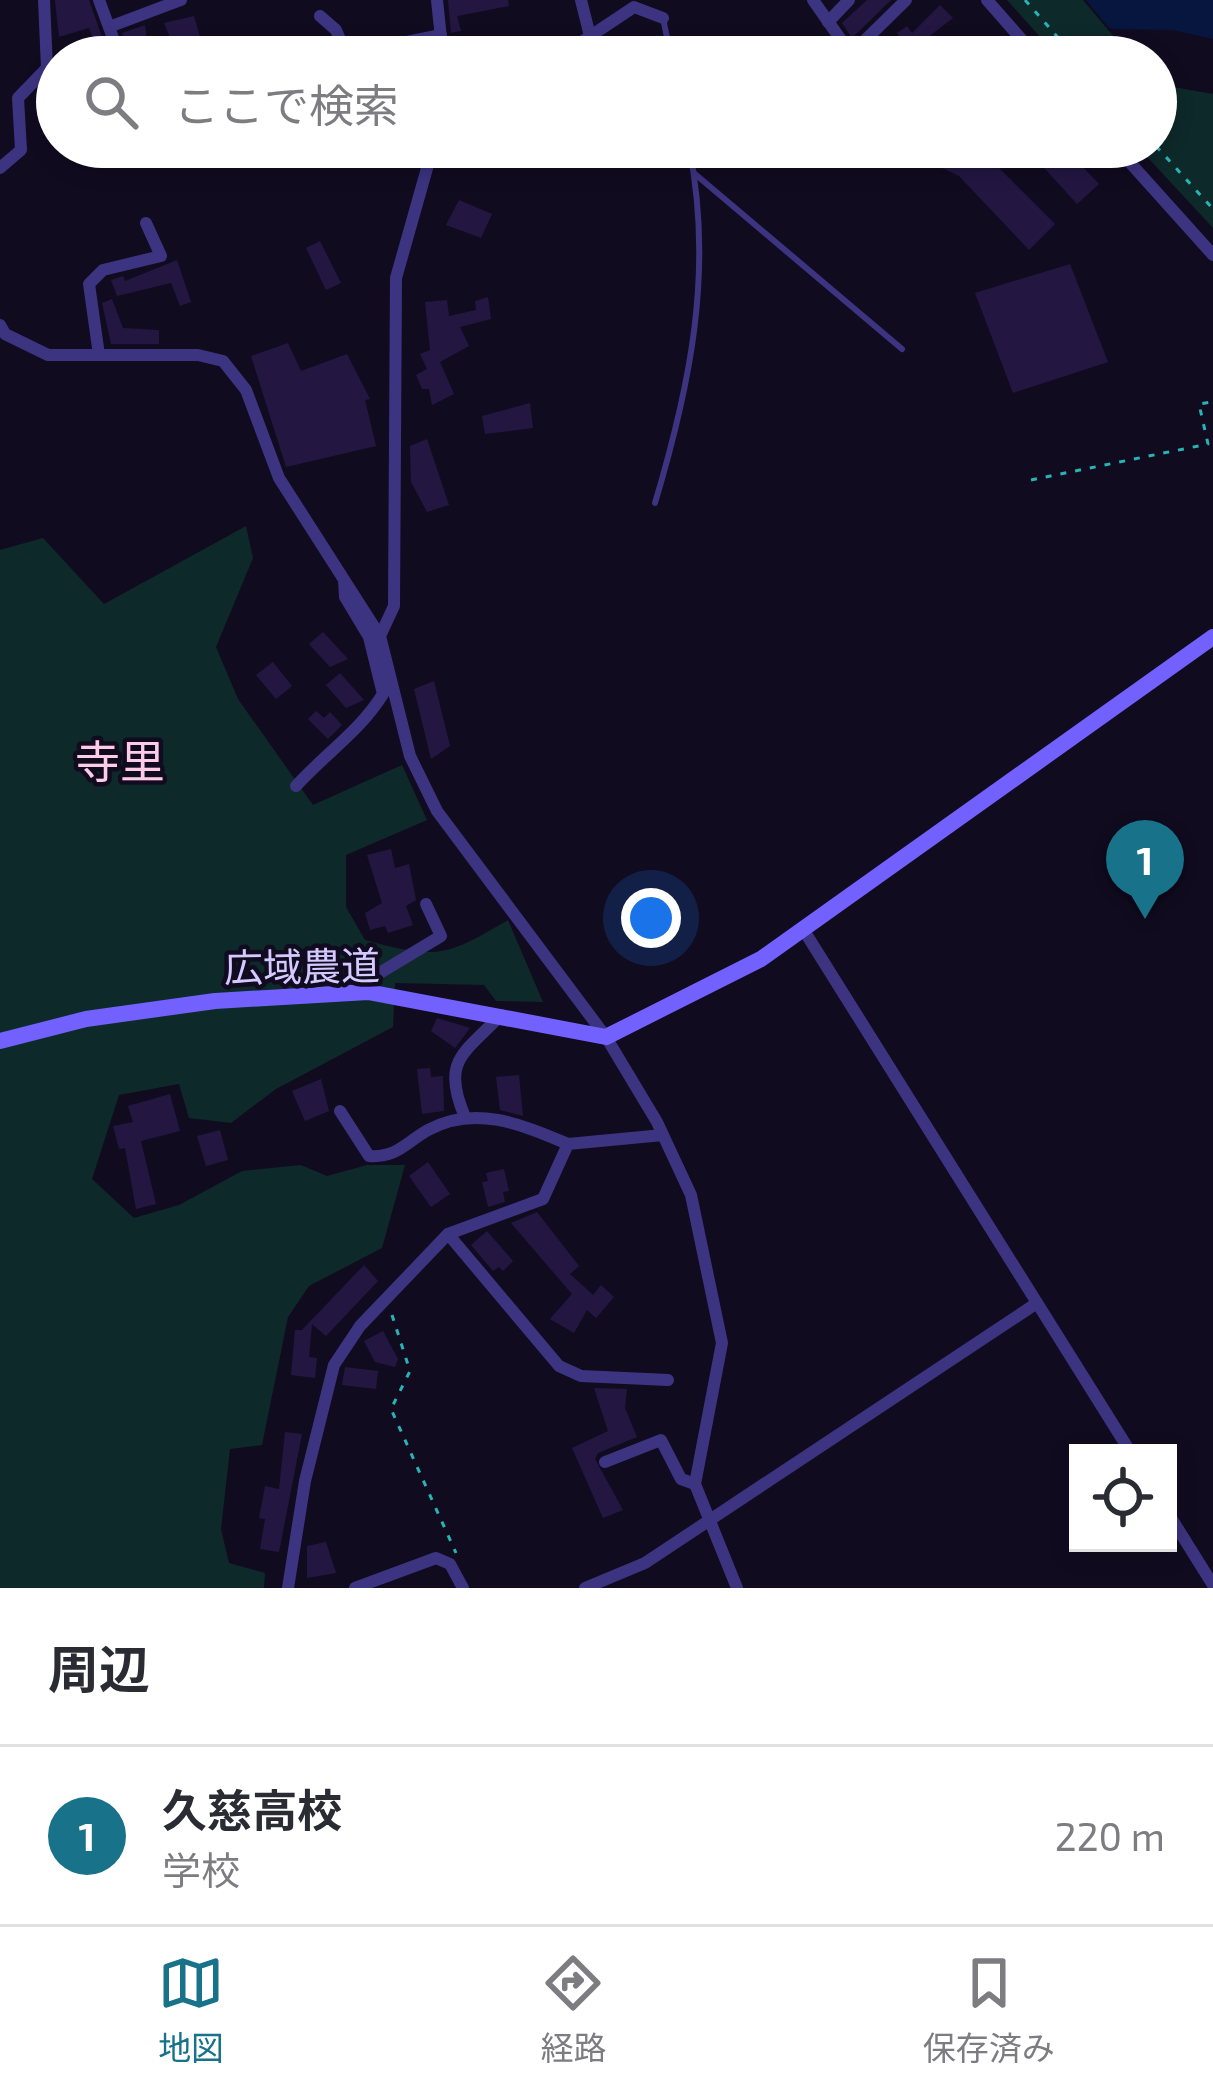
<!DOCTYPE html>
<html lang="ja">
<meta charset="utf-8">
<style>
:root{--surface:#fff;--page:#f2f2f3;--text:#2b2b33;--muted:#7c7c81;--line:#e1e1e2;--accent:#18728a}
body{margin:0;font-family:"Exo 2","Noto Sans JP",sans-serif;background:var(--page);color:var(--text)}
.controls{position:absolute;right:36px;bottom:36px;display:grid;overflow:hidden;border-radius:0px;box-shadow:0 6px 18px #0003}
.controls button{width:108px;height:108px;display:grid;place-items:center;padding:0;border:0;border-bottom:3px solid var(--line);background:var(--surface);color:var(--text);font:60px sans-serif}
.you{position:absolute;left:651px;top:918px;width:42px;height:42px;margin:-30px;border:9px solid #fff;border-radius:50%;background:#1a73e8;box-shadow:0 0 0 18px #1a73e833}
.badge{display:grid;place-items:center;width:78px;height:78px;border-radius:50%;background:var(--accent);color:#fff;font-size:39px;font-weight:700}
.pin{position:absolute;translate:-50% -99px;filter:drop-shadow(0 3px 6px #0008)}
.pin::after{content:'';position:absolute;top:63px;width:42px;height:36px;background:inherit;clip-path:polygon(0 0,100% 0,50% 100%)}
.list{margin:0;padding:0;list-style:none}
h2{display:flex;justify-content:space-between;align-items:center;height:156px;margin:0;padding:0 48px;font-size:51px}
h2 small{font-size:39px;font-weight:400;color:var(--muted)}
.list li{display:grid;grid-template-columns:78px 1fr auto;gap:36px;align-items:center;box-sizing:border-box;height:180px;padding:0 48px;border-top:3px solid var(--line)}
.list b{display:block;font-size:45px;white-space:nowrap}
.list p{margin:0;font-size:39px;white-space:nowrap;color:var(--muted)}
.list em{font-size:39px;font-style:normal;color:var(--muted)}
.icon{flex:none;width:66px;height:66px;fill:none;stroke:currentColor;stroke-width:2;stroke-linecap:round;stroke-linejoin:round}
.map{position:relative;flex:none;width:1213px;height:1588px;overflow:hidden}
.search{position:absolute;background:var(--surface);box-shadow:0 6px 18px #0003;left:36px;right:36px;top:36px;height:132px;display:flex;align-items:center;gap:30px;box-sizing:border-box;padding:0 42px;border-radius:66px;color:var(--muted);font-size:45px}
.sheet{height:336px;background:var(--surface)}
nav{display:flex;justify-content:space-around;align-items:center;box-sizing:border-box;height:168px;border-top:3px solid var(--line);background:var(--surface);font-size:33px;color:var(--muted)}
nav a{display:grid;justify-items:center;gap:6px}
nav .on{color:var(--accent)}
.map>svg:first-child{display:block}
</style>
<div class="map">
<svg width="1213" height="1588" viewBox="0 0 1213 1588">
<rect width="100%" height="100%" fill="#110b20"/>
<g fill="#0e292a">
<path d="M1007 0H1083L1131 57H1058Z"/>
<path d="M1156 84 1213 94V228L1138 147H1156Z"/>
<path d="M246 526 253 558 216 647 238 699 313 805 402 765 427 820 346 855V907L365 940C436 959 444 958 508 920L543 1002 496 1001 484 985 395 983 393 1027 276 1089 231 1123 189 1118 179 1084 119 1095 92 1179 134 1218 179 1205 242 1171 301 1165 327 1176 367 1165H405L382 1248 309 1286 288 1317 262 1445 230 1449 221 1529 229 1563 265 1573 264 1588H0V550L43 538 104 604Z"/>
</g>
<path fill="#07163e" d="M1086 0H1213V39L1173 30 1110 29Z"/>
<g fill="#231742">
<path d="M55 0H89L109 57H99L89 28 59 37Z"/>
<path d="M448 0H508L509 6 457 16 461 31 451 33Z"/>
<path d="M867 0H891L852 38 842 23Z"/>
<path d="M940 5 953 18 910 51 897 33 907 26 912 33Z"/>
<path d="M194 16 200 37 192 39 196 47 177 54 164 23Z"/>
<path d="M145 25 148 48 130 55 122 33Z"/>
<path d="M898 147H926L954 162 978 147 1055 224 1029 250 959 176Z"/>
<path d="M1047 147H1064L1099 184 1077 204 1035 158Z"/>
<path d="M459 200 492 214 481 238 446 225Z"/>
<path d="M320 241 341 283 326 290 306 248Z"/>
<path d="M177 260 191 302 180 306 171 283 117 296 111 280 123 276 125 281Z"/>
<path d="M1070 264 1108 362 1013 393 975 293Z"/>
<path d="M488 297 491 319 460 327 469 346 440 362 454 394 432 405 429 389H422L416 375 427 369 420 354 430 350 425 302 447 300 449 316 476 310 475 301Z"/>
<path d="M112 299 123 328 159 330V344H111L102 303Z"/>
<path d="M288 343 301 371 347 354 370 399 365 400 376 446 286 467 251 356Z"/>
<path d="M530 403 533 428 485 434 482 416Z"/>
<path d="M427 439 449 505 427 512 411 482 410 446Z"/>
<path d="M323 632 348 659 330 667 309 644Z"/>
<path d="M273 662 292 686 276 699 256 675Z"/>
<path d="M340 673 364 700 346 708 326 685Z"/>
<path d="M434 681 450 746 431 759 414 689Z"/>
<path d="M316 711 324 718 330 712 342 725 328 739 308 719Z"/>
<path d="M391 849 395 868 409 864 416 900 406 906 413 925 388 933 385 926 370 930 365 913 382 903 367 855Z"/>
<path d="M437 1018 470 1028 455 1048 431 1031Z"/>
<path d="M430 1068 431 1077 443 1076 444 1111 422 1114 417 1069Z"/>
<path d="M519 1075 523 1116 500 1110 496 1077Z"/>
<path d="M321 1079 329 1111 305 1121 292 1091Z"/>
<path d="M170 1094 180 1131 141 1141 156 1204 136 1209 125 1148 119 1149 113 1126 133 1122 128 1106Z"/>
<path d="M220 1130 228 1160 206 1166 197 1136Z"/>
<path d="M428 1162 450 1194 431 1207 409 1176Z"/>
<path d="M504 1169 509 1191 503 1192 505 1202 488 1207 482 1182 488 1181 486 1173Z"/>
<path d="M537 1212 579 1266 570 1274 593 1295 601 1285 614 1297 596 1318 587 1310 574 1333 550 1319 572 1294 511 1223Z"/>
<path d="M487 1231 513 1261 503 1271 499 1267 493 1271 471 1245Z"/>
<path d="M364 1265 378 1281 326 1336 312 1324 309 1357 317 1358 315 1378 291 1375 295 1330H302Z"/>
<path d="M383 1331 398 1359 395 1367 375 1362 364 1341Z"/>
<path d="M345 1367 378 1371 376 1389 342 1385Z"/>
<path d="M594 1388 627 1389 625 1408 637 1437 598 1453 595 1459 623 1510 603 1518 572 1448 608 1431Z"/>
<path d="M285 1432 302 1434 279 1552 260 1549 265 1519 259 1518 265 1486 279 1489Z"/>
<path d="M326 1542 336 1573 307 1578V1546Z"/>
</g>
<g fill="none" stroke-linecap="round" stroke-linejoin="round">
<g stroke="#28b3b6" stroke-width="3" stroke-dasharray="6 9" stroke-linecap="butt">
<path d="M1025 0 1075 57"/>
<path d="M1156 146 1213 209"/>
<path d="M1031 480 1208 444 1199 404 1212 402"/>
<path d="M392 1315 410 1371 391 1409 456 1553"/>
</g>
<g stroke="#3d3481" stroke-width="6">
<path d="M663 18 671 57"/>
<path d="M695 174 902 349"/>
<path d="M655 503C690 386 714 270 689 147"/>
</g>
<g stroke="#3d3481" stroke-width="12">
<path d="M99 0 120 57"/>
<path d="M437 0 443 57"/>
<path d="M581 0 590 36"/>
<path d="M813 0 851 54 906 0"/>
<path d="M987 0 1037 57"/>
<path d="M320 16 336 30 345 51"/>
<path d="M828 22 849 0"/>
<path d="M109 27 181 0"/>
<path d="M333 57 441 35"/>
<path d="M559 57 634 7 663 18"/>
<path d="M1116 147 1213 255"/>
<path d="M0 168 21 150 18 98 47 68 44 0"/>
<path d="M0 325 5 334 48 355H198L223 361 246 390 279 478 380 636 410 756 437 811 606 1037 657 1122 691 1195 722 1343 695 1484 737 1588"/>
<path d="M99 355 89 284 103 270 161 256 146 223"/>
<path d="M380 636 394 606 396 278 433 147"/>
<path d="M296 786C325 754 360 731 383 694L369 637 345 597 344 580"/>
<path d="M803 929 1131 1453"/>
<path d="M368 992 378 974 441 936 426 904"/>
<path d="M340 1111 369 1156C397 1158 405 1143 428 1130 475 1104 523 1125 568 1144"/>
<path d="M465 1117C441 1061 463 1054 501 1015"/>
<path d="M448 1234 559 1366 581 1376 668 1380"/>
<path d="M605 1462 661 1440 681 1479 695 1484"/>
<path d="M1168 1513 1213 1585"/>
<path d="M288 1588 305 1481 334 1365 360 1326 448 1234 543 1199 568 1144 663 1135"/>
<path d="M355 1588 436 1558 450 1564 463 1588"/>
<path d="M585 1588 645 1563 1037 1303"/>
</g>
<path stroke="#7261ff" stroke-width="16" d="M0 1041 86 1019 215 1001 368 992 606 1037 761 959 1213 637"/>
</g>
<g text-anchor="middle" stroke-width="9" stroke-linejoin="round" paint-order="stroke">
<g font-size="39" fill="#d5caff" stroke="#110b20">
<text transform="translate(302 967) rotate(-1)" y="14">広域農道</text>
</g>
<g font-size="45" fill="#ffcce8" stroke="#110b20">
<text x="120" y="778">寺里</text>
</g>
</g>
</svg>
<div class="controls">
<button><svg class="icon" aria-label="locate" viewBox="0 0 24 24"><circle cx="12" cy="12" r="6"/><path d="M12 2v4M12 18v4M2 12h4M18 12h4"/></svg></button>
</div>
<div class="you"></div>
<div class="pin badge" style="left:1145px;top:919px">1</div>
<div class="search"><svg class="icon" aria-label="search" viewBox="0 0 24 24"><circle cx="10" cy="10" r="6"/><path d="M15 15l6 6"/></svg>ここで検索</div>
</div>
<section class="sheet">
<h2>周辺<small></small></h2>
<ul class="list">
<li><span class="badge">1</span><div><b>久慈高校</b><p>学校</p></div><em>220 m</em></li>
</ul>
</section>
<nav>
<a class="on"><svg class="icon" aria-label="map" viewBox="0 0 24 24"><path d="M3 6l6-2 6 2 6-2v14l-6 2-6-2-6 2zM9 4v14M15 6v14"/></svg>地図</a>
<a><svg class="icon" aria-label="directions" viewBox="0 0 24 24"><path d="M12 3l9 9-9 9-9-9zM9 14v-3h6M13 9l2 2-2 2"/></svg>経路</a>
<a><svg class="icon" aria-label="saved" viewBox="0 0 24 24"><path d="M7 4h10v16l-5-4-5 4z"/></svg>保存済み</a>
</nav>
